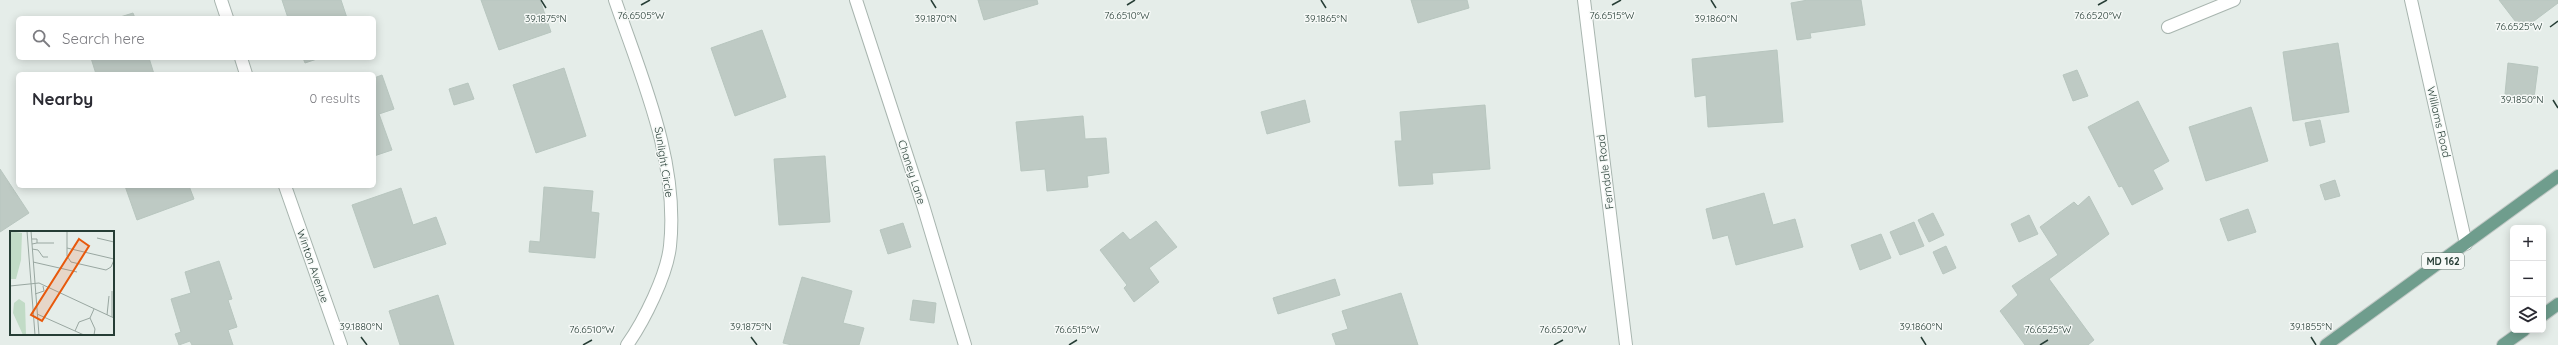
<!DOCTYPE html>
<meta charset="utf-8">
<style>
:root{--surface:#fff;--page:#f2f2f3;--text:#2b2b33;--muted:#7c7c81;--line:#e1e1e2}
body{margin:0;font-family:Quicksand,sans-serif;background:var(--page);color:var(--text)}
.controls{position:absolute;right:12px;bottom:12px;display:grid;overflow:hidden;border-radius:6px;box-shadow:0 2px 10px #0003}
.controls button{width:36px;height:36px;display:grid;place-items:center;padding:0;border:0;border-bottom:1px solid var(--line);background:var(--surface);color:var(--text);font:20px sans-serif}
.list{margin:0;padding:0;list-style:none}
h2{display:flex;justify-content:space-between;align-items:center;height:52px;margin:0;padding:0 16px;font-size:17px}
h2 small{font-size:13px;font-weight:400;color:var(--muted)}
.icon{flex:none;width:22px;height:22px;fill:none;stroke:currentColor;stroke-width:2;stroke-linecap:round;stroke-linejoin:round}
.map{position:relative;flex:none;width:2558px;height:345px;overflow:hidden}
.search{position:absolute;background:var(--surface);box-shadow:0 2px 10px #0003;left:16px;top:16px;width:360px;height:44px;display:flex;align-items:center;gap:10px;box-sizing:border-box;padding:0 14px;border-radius:6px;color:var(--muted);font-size:15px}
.panel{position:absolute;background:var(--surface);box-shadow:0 2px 10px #0003;left:16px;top:72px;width:360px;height:116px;border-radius:6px}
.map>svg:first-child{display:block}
</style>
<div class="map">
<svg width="2558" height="345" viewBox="0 0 2558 345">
<rect width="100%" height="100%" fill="#e5ede9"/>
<g fill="#becac4" stroke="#b8c6bf">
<path d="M282 0H341L347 18H288Z"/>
<path d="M481 0H540L551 32 499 50Z"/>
<path d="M978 0H1037L1038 4 984 20Z"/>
<path d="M1411 0H1467L1469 8 1418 23Z"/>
<path d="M1808 0H1861L1865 25 1810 33 1811 38 1797 40 1791 3Z"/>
<path d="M2499 0H2558V3L2522 30Z"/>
<path d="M133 13 135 18H117Z"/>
<path d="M762 30 786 97 735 116 711 48Z"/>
<path d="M2338 43 2349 112 2293 121 2283 52Z"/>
<path d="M1777 50 1783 122 1708 127 1706 95 1695 97 1692 59Z"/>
<path d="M91 58H149L154 74H96Z"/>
<path d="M303 58H320L305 63Z"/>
<path d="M2508 63 2538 67 2534 98 2505 94Z"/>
<path d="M564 68 586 136 536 153 513 85Z"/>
<path d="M2077 70 2088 96 2073 101 2063 75Z"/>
<path d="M382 75 394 109 379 114 392 150 374 156V78Z"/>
<path d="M468 83 474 99 454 105 449 89Z"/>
<path d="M1305 100 1310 122 1267 134 1261 112Z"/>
<path d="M2138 101 2169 161 2153 170 2163 189 2132 205 2122 186 2119 187 2088 127Z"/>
<path d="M1485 105 1490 169 1432 173 1433 184 1399 186 1395 141H1402L1400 112Z"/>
<path d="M2251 107 2268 161 2206 181 2189 127Z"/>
<path d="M1083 116 1085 139 1106 138 1109 173 1087 176 1088 187 1047 191 1045 169 1021 171 1016 122Z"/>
<path d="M2320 120 2325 142 2310 146 2305 123Z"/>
<path d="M825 156 830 222 779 225 774 159Z"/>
<path d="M0 169 29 213 0 232Z"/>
<path d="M2335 180 2340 196 2325 200 2320 185Z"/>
<path d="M125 186H189L194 199 137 220Z"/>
<path d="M544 187 593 191 591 212 599 213 595 258 529 252 530 241 540 242Z"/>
<path d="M401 188 413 225 436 217 446 244 374 268 352 205Z"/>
<path d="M1764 193 1773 225 1795 219 1803 247 1736 265 1728 235 1713 239 1706 209Z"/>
<path d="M2089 196 2109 234 2049 279 2094 340 2088 345H2025L2000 311 2018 295 2012 286 2058 255 2040 227 2074 202 2078 206Z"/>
<path d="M2248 209 2256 232 2228 241 2220 219Z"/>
<path d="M1933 213 1944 235 1929 242 1918 220Z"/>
<path d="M2029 215 2038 234 2019 242 2011 224Z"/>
<path d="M1156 221 1177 247 1149 268 1159 282 1134 302 1124 288 1127 285 1100 250 1123 232 1130 240Z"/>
<path d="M1914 222 1924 246 1900 255 1890 232Z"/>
<path d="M903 223 911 247 888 254 880 230Z"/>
<path d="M1881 234 1891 258 1860 270 1851 245Z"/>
<path d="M1946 246 1956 268 1943 274 1933 252Z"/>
<path d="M219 261 232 299 228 300 237 327 228 330 233 345H192L190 341 179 345 175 334 181 332 171 299 191 293 185 272Z"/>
<path d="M802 277 852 291 843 323 864 328 859 345H792L783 343Z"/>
<path d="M1335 279 1340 295 1278 314 1273 298Z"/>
<path d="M1401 293 1418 345H1336L1332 334 1348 329 1342 311Z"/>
<path d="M438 295 454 345H400L389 311Z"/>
<path d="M913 300 936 303 934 323 910 320Z"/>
</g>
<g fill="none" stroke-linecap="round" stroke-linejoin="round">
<g stroke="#a8b5af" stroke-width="14">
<g id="street">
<path d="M221 0 227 18"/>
<path d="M615 0C642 79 679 161 670 246 667 275 644 321 627 345"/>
<path d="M856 0 922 202 965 345"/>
<path d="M1584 0 1626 345"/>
<path d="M2411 0 2466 244"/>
<path d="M2168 27 2234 0"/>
<path d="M241 58 246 74"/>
<path d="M285 186 341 345"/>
</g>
</g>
<g stroke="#c2c9c6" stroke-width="14">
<g id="primary">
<path d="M2543 315 2558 304"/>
<path d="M2326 345 2558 176"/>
<path d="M2503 345 2524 330"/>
</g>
</g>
<use href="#street" stroke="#fff" stroke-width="12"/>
<use href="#primary" stroke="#6f9d8d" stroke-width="12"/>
</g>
<path fill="none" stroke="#263d35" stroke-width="1.5" d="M541 0 546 8M931 0 936 8M1321 0 1326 8M1711 0 1716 8M641 5 650 0M1127 5 1135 0M1612 5 1621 0M2098 5 2107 0M2550 27 2558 21M2553 100 2558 108M361 337 367 345M751 337 757 345M1921 337 1926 345M2311 337 2316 345M583 345 592 340M1069 345 1077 340M1554 345 1563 340M2040 345 2048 340"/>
<g text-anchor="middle" stroke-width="3" stroke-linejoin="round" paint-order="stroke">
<rect fill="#f6f9f7" stroke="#64756f" stroke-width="1" x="2422" y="253" width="42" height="16" rx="3"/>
<g font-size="10" font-weight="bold" fill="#263d35">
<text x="2443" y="265">MD 162</text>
</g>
<g font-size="11" fill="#263d35" stroke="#f6f9f7">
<text transform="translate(2439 122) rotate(77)" y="4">Williams Road</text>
<text transform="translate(664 162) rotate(81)" y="4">Sunlight Circle</text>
<text transform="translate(912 172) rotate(72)" y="4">Chaney Lane</text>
<text transform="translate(1605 172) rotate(-97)" y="4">Ferndale Road</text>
<text transform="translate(313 266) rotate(71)" y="4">Winton Avenue</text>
</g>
</g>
<g transform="translate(10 231)">
<rect width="104" height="104" fill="#e5ede9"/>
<path d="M0 0 12 2 11 29 6 48H0ZM9 68 15 72 16 104H13L3 82 4 72Z" fill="#c1dbc6"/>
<path fill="none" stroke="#99a7a1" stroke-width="1" d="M17 0 25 104M21 0 29 104M57 0V25L61 31 96 39 101 36 104 29M87 7 104 11M22 8H27V12L22 13M27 12H44M57 17 104 28M22 18 28 19 33 26H38M23 31 67 41M0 55 29 52 104 87M25 63 34 60 33 55M27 83 74 104M97 84 99 65M102 86V60M80 87 85 98 84 104M65 100 69 91 80 87 84 78"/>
<path fill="#e8590c" fill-opacity="0.15" stroke="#e8590c" stroke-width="2" d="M69 8 79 15 32 90 21 84Z"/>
<rect width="104" height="104" fill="none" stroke="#263d35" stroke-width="2"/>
</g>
<g font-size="10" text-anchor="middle" fill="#263d35" stroke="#f6f9f7" stroke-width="3" stroke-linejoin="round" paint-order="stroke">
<text x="2098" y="19">76.6520°W</text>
<text x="1127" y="19">76.6510°W</text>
<text x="641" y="19">76.6505°W</text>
<text x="1612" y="19">76.6515°W</text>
<text x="546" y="22">39.1875°N</text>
<text x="936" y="22">39.1870°N</text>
<text x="1326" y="22">39.1865°N</text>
<text x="1716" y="22">39.1860°N</text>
<text x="2519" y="30">76.6525°W</text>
<text x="2522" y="103">39.1850°N</text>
<text x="361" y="330">39.1880°N</text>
<text x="751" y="330">39.1875°N</text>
<text x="1921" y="330">39.1860°N</text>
<text x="2311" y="330">39.1855°N</text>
<text x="592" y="333">76.6510°W</text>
<text x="1077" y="333">76.6515°W</text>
<text x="1563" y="333">76.6520°W</text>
<text x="2048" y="333">76.6525°W</text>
</g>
</svg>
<div class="controls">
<button>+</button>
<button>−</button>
<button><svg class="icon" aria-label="layers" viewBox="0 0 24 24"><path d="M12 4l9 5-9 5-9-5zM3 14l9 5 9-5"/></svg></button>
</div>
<div class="search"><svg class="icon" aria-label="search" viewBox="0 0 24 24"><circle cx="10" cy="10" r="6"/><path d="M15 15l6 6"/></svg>Search here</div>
<section class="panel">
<h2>Nearby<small>0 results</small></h2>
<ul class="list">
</ul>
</section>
</div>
